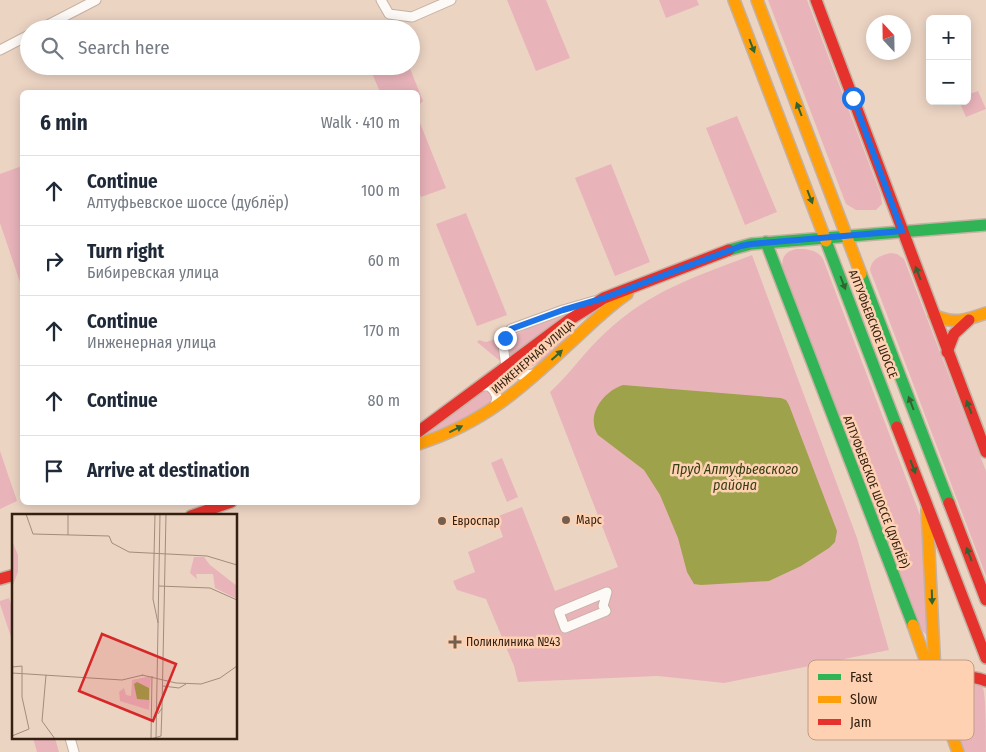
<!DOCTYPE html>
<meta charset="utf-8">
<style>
:root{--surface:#fff;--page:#f6f6f7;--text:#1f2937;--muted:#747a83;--line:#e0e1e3}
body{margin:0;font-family:"Fira Sans Condensed",sans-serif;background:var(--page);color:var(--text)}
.controls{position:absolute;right:15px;top:15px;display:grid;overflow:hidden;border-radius:8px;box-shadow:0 2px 12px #0003}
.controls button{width:45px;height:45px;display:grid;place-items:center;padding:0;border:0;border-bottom:1px solid var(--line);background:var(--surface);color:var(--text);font:25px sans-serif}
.compass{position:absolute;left:866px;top:15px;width:45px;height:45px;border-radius:50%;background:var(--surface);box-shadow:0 2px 12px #0003;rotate:338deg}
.stop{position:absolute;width:15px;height:15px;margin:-11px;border:4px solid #1a73e8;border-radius:50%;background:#fff}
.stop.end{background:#1a73e8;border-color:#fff;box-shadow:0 1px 5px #0008}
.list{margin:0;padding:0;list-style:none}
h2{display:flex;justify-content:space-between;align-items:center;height:65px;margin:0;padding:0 20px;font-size:21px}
h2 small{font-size:16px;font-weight:400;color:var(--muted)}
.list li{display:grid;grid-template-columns:32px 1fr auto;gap:15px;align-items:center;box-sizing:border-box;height:70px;padding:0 20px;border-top:1px solid var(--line)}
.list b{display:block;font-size:19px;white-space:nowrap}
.list p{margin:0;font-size:16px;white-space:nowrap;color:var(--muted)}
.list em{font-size:16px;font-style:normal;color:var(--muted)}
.icon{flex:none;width:28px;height:28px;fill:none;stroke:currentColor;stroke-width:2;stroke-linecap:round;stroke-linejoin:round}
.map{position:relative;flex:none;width:986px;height:752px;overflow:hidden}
.search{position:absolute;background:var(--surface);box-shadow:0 2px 12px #0003;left:20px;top:20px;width:400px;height:55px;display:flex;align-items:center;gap:12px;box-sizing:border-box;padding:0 18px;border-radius:28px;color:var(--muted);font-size:19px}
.panel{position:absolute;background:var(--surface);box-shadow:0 2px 12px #0003;left:20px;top:90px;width:400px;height:415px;border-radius:8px}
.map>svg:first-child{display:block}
</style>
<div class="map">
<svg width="986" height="752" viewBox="0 0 986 752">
<rect width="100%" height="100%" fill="#ecd4c3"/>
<g fill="#e9b3ba">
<path d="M507 0H546L570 58 536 71Z"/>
<path d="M659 0H697L699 5 666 18Z"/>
<path d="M768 0H807L881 195 882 204 876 210H856L846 204Z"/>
<path d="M369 66H409L423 101 418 106V92H380Z"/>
<path d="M978 91 986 109 966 117 959 101H967V95Z"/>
<path d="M737 116 777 212 745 225 706 128Z"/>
<path d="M418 118 446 188 421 197 418 189Z"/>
<path d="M611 164 650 262 615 276 575 178Z"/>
<path d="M22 166V288L0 223V174Z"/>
<path d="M466 213 507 315 477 326 436 224Z"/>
<path d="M796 249C806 249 817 249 823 259L923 523 927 636 922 630 784 274C780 262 782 252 796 249Z"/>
<path d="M891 253 897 254 904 259 986 471V576L870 270C871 259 881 255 891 253Z"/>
<path d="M752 255 857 538 889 650 724 683 658 676 518 682 514 666 486 599 457 590 453 581 475 572 468 552 503 537 496 517 522 507 555 591 618 567 550 392C570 374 585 351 605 333 649 291 697 276 752 255Z"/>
<path d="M560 317H561V319L509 356C508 354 507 351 507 349 506 332 547 321 560 317Z"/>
<path d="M571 326 574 327V331C562 342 532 379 515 365Z"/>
<path d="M499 338H501L499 349 500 359 499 360 477 342 479 340 486 342Z"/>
<path d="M483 391 489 392C492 396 493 400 489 404L451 425 418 437Z"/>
<path d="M0 451 17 501 0 509Z"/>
<path d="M502 458 518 497 507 502 491 463Z"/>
<path d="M9 598 14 614V646L0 604V601Z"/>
<path d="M964 680 965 683C972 683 979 682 983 688 986 696 986 740 986 752H965C961 739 943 699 950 687 953 683 960 681 964 680Z"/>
<path d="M33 738H55L59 752H37Z"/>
</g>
<path fill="#9ea24a" d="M623 385 781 398 786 400 789 405 837 531 835 542 829 548 801 566 769 581 701 585 694 584 687 572 678 538 660 495 644 470 598 435C585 415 604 391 623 385Z"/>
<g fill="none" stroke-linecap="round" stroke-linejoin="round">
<g stroke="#c5b1a2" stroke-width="11">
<g id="street">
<path d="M381 0 389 14 412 17 451 0"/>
<path d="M40 29 96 0"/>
<path d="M0 50 29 35"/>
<path d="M536 374 520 375 506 368 503 344 511 329 563 310 594 301"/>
<path d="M480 386H489C497 392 499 399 494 407"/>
<path d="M607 592 603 606 606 611 565 628 559 612Z"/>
<path d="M70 738 74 752"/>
</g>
</g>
<g stroke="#c5b1a2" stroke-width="14">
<g id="fast">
<path d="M826 241 897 427"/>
<path d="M766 242 913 625"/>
<path d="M729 250 751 244 986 225"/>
<path d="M861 274 949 503"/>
</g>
</g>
<g stroke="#c5b1a2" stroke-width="14">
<g id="slow">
<path d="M734 0 826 241"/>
<path d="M757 0 861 274"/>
<path d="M934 315C953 325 967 320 986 313"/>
<path d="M418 444C482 424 521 389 569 344 588 327 606 308 627 294"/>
<path d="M927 510 935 673"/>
<path d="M913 625 958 752"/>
</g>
</g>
<g stroke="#c5b1a2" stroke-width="14">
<g id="jam">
<path d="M816 0 986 452"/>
<path d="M947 352 954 334 969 320"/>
<path d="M897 427 986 658"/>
<path d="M418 432 569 320 604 298 729 250"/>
<path d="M949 503 986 600"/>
<path d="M191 516 231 502"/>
<path d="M0 579 14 575"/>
<path d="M935 685C952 678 968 673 986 681"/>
</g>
</g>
<use href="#street" stroke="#fcf9f6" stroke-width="9"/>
<use href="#fast" stroke="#30b455" stroke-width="11"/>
<use href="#slow" stroke="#ff9f0a" stroke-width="11"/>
<use href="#jam" stroke="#e5322d" stroke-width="11"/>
</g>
<defs><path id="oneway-solid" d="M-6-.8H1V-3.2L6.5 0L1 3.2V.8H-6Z" transform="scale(1.25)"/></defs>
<g fill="#326330">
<use href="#oneway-solid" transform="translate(752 46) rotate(69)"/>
<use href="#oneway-solid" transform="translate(799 109) rotate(-111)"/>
<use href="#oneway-solid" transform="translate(810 197) rotate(69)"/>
<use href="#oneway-solid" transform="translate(918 273) rotate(-111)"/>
<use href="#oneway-solid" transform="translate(843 283) rotate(69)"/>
<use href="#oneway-solid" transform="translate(557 355) rotate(-42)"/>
<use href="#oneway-solid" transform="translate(911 403) rotate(-111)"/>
<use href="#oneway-solid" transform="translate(969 407) rotate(-111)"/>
<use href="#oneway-solid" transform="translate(456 429) rotate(-26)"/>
<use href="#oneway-solid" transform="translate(913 467) rotate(69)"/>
<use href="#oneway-solid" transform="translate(969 554) rotate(-111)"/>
<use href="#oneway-solid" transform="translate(932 597) rotate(88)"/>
</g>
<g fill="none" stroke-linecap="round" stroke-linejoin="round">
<path stroke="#1a73e8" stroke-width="6" d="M505 338 511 329 563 310 604 298 741 246 751 244 902 231 853 98"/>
</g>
<g fill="#745f4f" stroke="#fdd1b2" stroke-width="2">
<circle cx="566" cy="520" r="5"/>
<circle cx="442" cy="521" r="5"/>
<path d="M452.5 634.5h5v5h5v5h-5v5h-5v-5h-5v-5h5z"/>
</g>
<g text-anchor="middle" stroke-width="5" stroke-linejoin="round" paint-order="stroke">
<g font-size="12" fill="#342011" stroke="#fdd1b2">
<text transform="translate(873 324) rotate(69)" y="4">АЛТУФЬЕВСКОЕ ШОССЕ</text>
<text transform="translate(533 357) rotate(-41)" y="4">ИНЖЕНЕРНАЯ УЛИЦА</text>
<text transform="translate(876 492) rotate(69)" y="4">АЛТУФЬЕВСКОЕ ШОССЕ (ДУБЛЁР)</text>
</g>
<g font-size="12" fill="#342011" stroke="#fdd1b2" text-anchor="start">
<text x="576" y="524">Марс</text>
<text x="452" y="525">Евроспар</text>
<text x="466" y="646">Поликлиника №43</text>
</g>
<g font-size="14" font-style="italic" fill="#373e11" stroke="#fdd1b2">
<text x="735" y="474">Пруд Алтуфьевского<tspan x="735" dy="16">района</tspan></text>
</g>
</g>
<g transform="translate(12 514)">
<rect width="225" height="225" fill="#ecd4c3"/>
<path d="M0 27 6 41V58L0 73ZM182 43H192L198 51 225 72V85L203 74 201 60H184L185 65 178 59ZM139 162 137 196 108 187 107 178 112 174 114 181 119 182 120 166Z" fill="#e9b3ba"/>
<path d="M125 168 137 174V186L125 185 122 170Z" fill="#9ea24a"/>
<path fill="none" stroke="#a28c7c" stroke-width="1" d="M14 0 21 20 97 22 100 29 117 38 195 42 225 51M143 0 141 85 146 109M56 21V0M147 72 198 74 225 86M0 153 10 152V183L17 215 0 222M0 159 110 166 131 161M34 161 30 207 43 225M130 161 164 169 189 170 208 164 225 152M151 172 167 174 174 170M146 200 150 194 154 0M139 225 140 162M139 225 149 222 150 194M144 225 148 0"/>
<path fill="#d62828" fill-opacity="0.15" stroke="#d62828" stroke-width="2.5" d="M90 120 164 150 141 207 67 177Z"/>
<rect width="225" height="225" fill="none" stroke="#342011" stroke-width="2.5"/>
</g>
<rect x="808" y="660" width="166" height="80" rx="8" fill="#fdd1b2" stroke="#c19c82" stroke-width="1"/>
<rect x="818" y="674" width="23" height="6" fill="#30b455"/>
<rect x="818" y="696" width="23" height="7" fill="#ff9f0a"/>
<rect x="818" y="719" width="23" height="6" fill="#e5322d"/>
<g font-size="14" fill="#342011">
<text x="850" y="682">Fast</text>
<text x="850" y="704">Slow</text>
<text x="850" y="727">Jam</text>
</g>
</svg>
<div class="controls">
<button>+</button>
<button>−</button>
</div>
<svg class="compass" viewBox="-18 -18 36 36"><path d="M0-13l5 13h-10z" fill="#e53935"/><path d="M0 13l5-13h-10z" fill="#747a83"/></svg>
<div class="stop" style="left:853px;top:98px"></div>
<div class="stop end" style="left:505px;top:338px"></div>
<div class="search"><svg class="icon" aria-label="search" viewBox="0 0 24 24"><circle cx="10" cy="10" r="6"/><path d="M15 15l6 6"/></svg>Search here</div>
<section class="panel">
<h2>6 min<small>Walk · 410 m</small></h2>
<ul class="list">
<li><svg class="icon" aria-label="ahead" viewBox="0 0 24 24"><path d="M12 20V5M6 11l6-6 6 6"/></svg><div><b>Continue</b><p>Алтуфьевское шоссе (дублёр)</p></div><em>100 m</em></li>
<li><svg class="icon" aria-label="right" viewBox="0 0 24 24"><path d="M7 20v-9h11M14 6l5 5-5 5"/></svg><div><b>Turn right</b><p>Бибиревская улица</p></div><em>60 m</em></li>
<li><svg class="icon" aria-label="ahead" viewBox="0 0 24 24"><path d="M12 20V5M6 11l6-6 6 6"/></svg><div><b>Continue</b><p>Инженерная улица</p></div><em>170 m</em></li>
<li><svg class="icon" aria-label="ahead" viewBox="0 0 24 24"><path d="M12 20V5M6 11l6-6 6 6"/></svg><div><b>Continue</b></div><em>80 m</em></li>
<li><svg class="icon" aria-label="arrive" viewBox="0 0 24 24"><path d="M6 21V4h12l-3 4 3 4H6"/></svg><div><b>Arrive at destination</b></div></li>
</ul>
</section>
</div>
